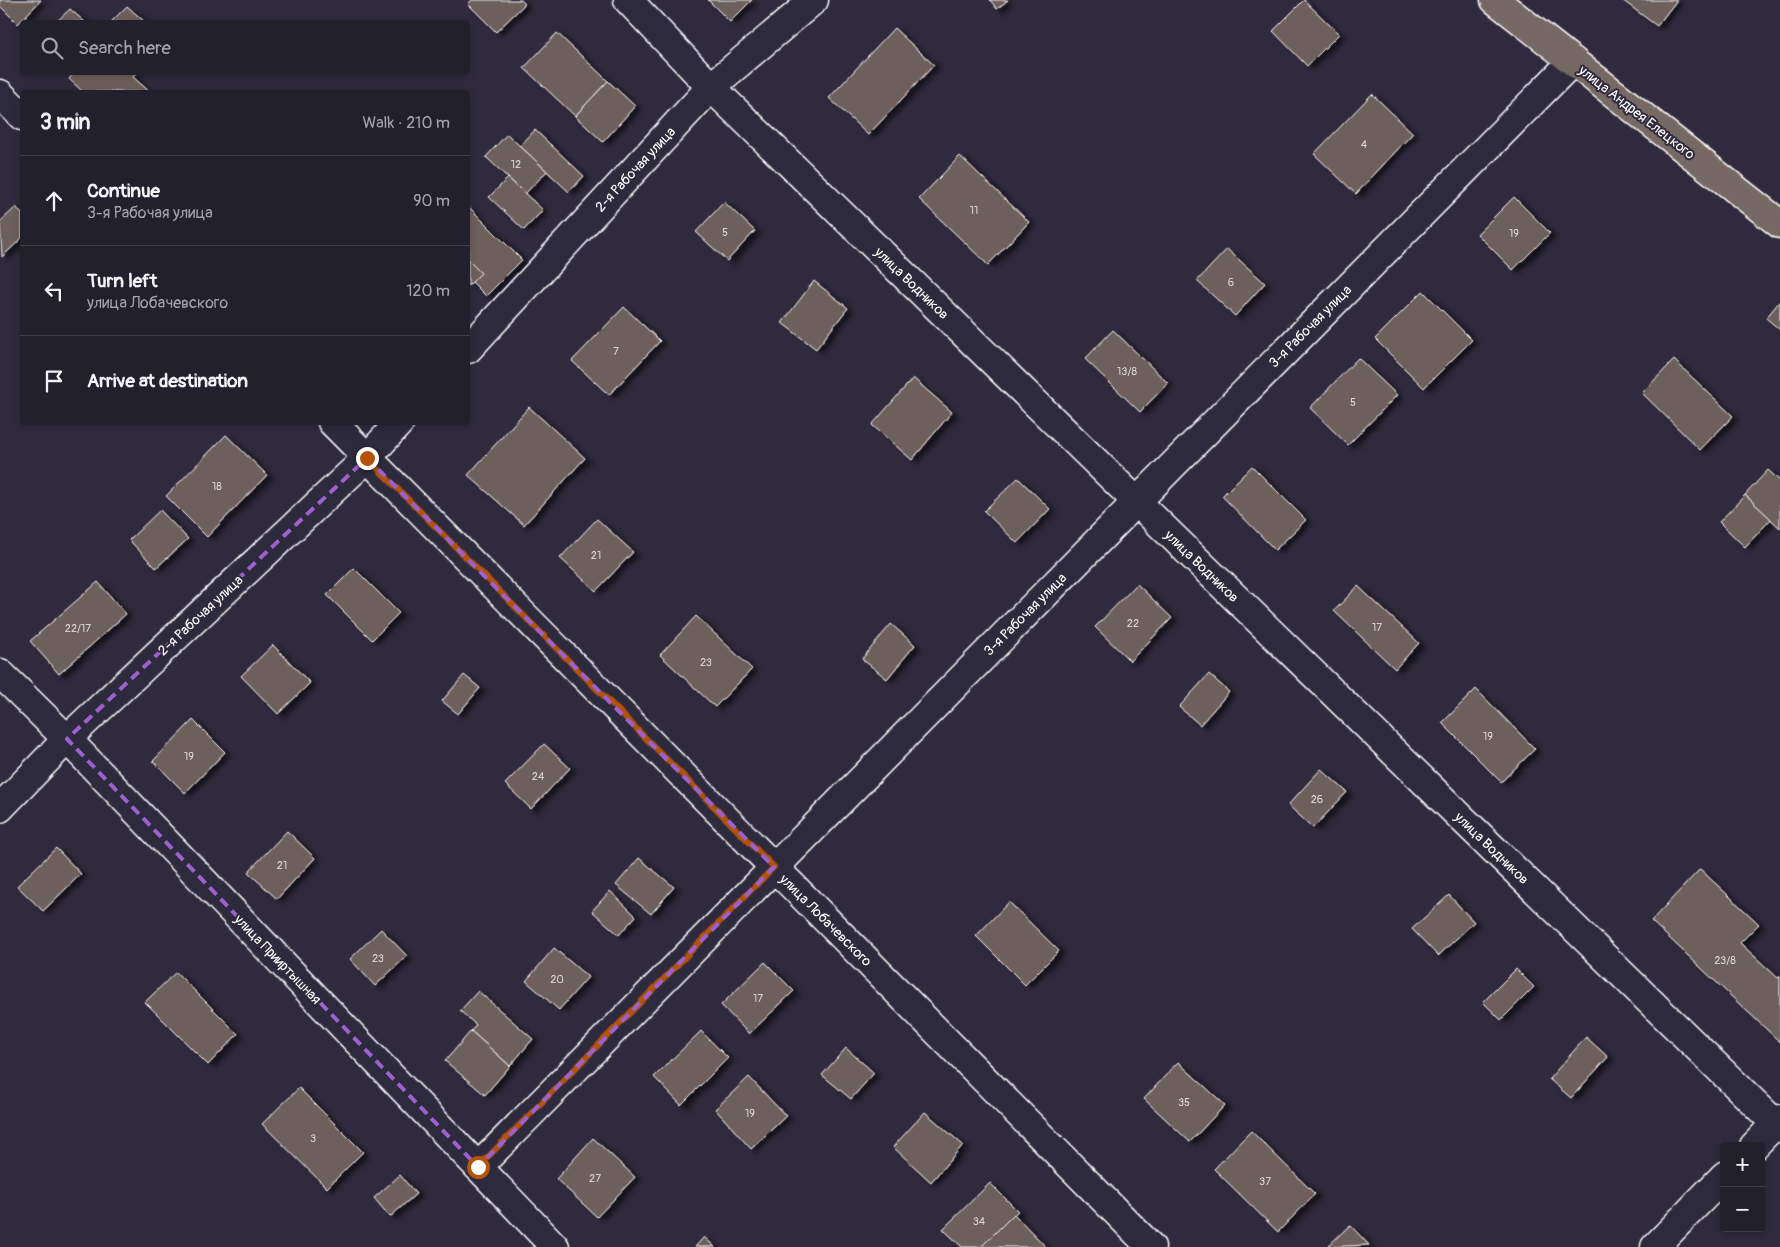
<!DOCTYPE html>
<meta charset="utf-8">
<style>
:root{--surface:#23202e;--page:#2b2836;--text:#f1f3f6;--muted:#a3a3aa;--line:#403e4a}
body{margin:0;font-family:Pangolin,sans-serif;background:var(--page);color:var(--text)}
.controls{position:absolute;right:15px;bottom:15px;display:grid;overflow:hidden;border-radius:5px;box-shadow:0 2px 8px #0003}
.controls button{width:45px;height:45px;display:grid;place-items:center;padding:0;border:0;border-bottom:1px solid var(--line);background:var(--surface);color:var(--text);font:25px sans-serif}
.stop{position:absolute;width:15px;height:15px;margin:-11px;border:4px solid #b45309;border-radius:50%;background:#fff}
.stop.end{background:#b45309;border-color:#fff;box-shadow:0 1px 5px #0008}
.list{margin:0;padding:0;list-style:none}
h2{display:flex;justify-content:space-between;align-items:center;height:65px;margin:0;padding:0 20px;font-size:21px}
h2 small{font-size:16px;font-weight:400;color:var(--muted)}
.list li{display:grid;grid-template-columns:32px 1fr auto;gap:15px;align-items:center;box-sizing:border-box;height:90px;padding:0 20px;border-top:1px solid var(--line)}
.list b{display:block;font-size:19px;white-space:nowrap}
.list p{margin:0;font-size:16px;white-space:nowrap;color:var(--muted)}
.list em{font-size:16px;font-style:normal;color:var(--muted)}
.icon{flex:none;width:28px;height:28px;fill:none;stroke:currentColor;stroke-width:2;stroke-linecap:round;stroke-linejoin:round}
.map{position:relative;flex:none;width:1780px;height:1247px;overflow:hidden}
.search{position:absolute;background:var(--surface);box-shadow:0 2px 8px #0003;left:20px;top:20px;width:450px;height:55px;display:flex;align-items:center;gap:12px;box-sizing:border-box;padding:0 18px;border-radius:5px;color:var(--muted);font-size:19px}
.panel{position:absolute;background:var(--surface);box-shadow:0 2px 8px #0003;left:20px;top:90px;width:450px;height:335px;border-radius:5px}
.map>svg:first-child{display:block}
</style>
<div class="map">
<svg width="1780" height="1247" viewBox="0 0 1780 1247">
<defs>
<filter id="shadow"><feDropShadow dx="5.5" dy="3" stdDeviation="2.5" flood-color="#0009"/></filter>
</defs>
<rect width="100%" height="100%" fill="#2f2a3d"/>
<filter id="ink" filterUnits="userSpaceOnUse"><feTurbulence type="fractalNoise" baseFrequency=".02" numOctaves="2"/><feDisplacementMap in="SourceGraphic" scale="10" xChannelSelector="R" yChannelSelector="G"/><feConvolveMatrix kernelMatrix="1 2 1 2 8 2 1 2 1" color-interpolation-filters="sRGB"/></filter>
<g filter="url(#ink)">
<g fill="#6d5f5b" stroke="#fff" filter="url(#shadow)">
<path d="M0 0H41L18 24 0 6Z"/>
<path d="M472 0H521L525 4 496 32 468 4Z"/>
<path d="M708 0H752L730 22Z"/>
<path d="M990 0H1008L997 9Z"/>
<path d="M1304 0 1339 34 1307 66 1273 31Z"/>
<path d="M1622 0H1677L1657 26Z"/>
<path d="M127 6 145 22H111Z"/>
<path d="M70 9 85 22H56Z"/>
<path d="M894 28 934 65 868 135 829 98Z"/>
<path d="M557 33 608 81 575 116 524 68Z"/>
<path d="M75 72H137L133 77 150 92H83L69 79Z"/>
<path d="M608 81 635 106 603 142 575 116Z"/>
<path d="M1372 94 1413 133 1356 194 1314 154Z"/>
<path d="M535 130 584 176 569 192 520 146Z"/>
<path d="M507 134 547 171 525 194 486 157Z"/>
<path d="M960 156 1029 222 988 265 919 199Z"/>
<path d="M508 178 543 210 524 230 489 197Z"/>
<path d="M1514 197 1550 233 1513 270 1477 234Z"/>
<path d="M724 202 755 231 727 261 696 232Z"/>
<path d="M468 206 522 260 486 296 472 282 481 273 468 260Z"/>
<path d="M16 207 22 214V238L2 257 0 222Z"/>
<path d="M1227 249 1265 283 1235 316 1197 281Z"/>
<path d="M468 260 481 273 468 286Z"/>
<path d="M814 281 848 308 816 349 782 323Z"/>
<path d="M1423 291 1472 340 1424 388 1375 339Z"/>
<path d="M1780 301V330L1766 318Z"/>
<path d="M624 307 660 341 609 395 572 361Z"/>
<path d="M1113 330 1168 383 1140 412 1085 359Z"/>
<path d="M1358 358 1397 395 1348 445 1310 408Z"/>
<path d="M1674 360 1733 416 1700 450 1642 393Z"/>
<path d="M913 378 952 412 912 460 872 425Z"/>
<path d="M529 407 585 458 524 525 468 475Z"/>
<path d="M226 435 267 475 207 537 166 496Z"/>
<path d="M1252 466 1306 520 1275 550 1222 496Z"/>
<path d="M1768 470 1780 481V528L1745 495Z"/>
<path d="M1018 478 1050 509 1017 543 984 511Z"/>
<path d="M1745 495 1771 519 1745 547 1719 522Z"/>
<path d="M160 510 188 539 156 568 129 540Z"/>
<path d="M597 519 633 552 596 591 560 558Z"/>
<path d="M354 568 399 613 372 640 327 595Z"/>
<path d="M98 582 126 614 59 674 30 641Z"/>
<path d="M1137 584 1172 618 1130 661 1095 627Z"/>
<path d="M1358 586 1419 643 1395 669 1334 611Z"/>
<path d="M696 616 752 669 715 707 660 655Z"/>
<path d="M891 624 915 645 887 679 862 659Z"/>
<path d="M273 645 310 683 278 714 241 676Z"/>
<path d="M1209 674 1229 692 1200 725 1179 707Z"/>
<path d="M464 675 480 688 458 714 442 701Z"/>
<path d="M1476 689 1535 749 1501 782 1442 723Z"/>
<path d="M193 720 225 752 185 793 153 761Z"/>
<path d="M544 744 570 768 531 809 505 784Z"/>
<path d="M1321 769 1347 792 1313 828 1288 805Z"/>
<path d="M287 831 315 858 277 899 248 872Z"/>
<path d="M56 848 81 874 43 911 17 886Z"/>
<path d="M639 858 674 887 651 914 616 885Z"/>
<path d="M1700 869 1759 924 1740 943 1778 978 1780 976V1042L1651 921Z"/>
<path d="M610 891 636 916 619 935 592 911Z"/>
<path d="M1449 895 1474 922 1438 956 1412 929Z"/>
<path d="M1009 902 1059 951 1025 985 976 936Z"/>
<path d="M381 929 407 956 375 986 350 959Z"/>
<path d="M554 948 588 977 559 1010 526 981Z"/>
<path d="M765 962 794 991 749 1034 721 1005Z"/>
<path d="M1516 969 1534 987 1501 1020 1483 1002Z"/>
<path d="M176 972 238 1034 208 1065 145 1002Z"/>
<path d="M478 991 533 1039 510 1066 471 1031 476 1025 460 1011Z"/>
<path d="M471 1031 510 1066 485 1095 445 1061Z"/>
<path d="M701 1031 728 1058 681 1105 654 1077Z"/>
<path d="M1586 1037 1608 1057 1571 1098 1549 1079Z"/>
<path d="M846 1048 874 1073 851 1099 822 1075Z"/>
<path d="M1178 1062 1225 1105 1190 1142 1144 1099Z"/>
<path d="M749 1077 786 1116 751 1149 715 1109Z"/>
<path d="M299 1088 363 1152 327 1188 262 1124Z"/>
<path d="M925 1112 963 1145 931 1182 893 1147Z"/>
<path d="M1251 1131 1315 1194 1278 1232 1214 1169Z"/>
<path d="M593 1138 635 1177 597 1217 556 1179Z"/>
<path d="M400 1175 416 1194 390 1217 374 1198Z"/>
<path d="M990 1183 1018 1211 981 1247H962L943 1229Z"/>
<path d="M1014 1214 1046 1247H981Z"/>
<path d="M1350 1225 1369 1245 1327 1247Z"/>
<path d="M704 1237 715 1247H695Z"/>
</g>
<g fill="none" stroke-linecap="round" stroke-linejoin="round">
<g stroke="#fff" stroke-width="31">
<g id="minor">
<path d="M628 0 711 87 1780 1128"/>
<path d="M0 94 22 116"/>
<path d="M468 349 711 87 814 0"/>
<path d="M332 422 1151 1247"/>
<path d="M0 673 67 739 555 1247"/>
<path d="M0 808 67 739 367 458 400 422"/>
<path d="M1754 1146 1780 1119"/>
<path d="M478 1167 1573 61"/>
<path d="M1655 1247 1724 1176"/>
</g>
</g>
<g stroke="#fff" stroke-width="31">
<path id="major" d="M1495 0 1780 224"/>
</g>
<use href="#minor" stroke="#2f2a3d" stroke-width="28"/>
<use href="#major" stroke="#766964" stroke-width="28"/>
</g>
</g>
<g fill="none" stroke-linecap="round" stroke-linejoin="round" filter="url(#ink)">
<path stroke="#b45309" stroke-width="6" d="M367 458 774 867 478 1167"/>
</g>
<path fill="none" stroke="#9c61cf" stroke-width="4" stroke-dasharray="10 6" stroke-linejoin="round" d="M367 458 774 867 478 1167 67 739Z"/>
<g text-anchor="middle" stroke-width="4" stroke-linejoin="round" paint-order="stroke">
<g font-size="11" fill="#dad7d6">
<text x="1364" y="148">4</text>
<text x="516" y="168">12</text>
<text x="974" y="214">11</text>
<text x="725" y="236">5</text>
<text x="1514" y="237">19</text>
<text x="1231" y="286">6</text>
<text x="616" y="355">7</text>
<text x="1127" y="375">13/8</text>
<text x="1353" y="406">5</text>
<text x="217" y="490">18</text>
<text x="596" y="559">21</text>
<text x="1133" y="627">22</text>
<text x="1377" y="631">17</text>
<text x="78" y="632">22/17</text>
<text x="706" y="666">23</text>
<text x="1488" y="740">19</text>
<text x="189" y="760">19</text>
<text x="538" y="780">24</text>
<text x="1317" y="803">26</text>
<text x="282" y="869">21</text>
<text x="378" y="962">23</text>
<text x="1725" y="964">23/8</text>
<text x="557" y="983">20</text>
<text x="758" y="1002">17</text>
<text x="1184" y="1106">35</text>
<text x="750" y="1117">19</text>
<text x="313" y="1142">3</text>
<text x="595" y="1182">27</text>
<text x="1265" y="1185">37</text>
<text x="979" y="1225">34</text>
</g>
<g font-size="14" fill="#fff" stroke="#2f2a3d">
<text transform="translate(1637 112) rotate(38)" y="5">улица Андрея Елецкого</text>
<text transform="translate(635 169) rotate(-47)" y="5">2-я Рабочая улица</text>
<text transform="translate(912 283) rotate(44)" y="5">улица Водников</text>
<text transform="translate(1310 326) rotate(-45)" y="5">3-я Рабочая улица</text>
<text transform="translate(1202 566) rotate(44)" y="5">улица Водников</text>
<text transform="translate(1025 614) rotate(-45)" y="5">3-я Рабочая улица</text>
<text transform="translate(200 615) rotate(-43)" y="5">2-я Рабочая улица</text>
<text transform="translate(1492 848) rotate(44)" y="5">улица Водников</text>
<text transform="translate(826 920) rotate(45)" y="5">улица Лобачевского</text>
<text transform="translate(278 959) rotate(46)" y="5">улица Прииртышная</text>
</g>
</g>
</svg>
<div class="controls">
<button>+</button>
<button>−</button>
</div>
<div class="stop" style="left:478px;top:1167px"></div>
<div class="stop end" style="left:367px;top:458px"></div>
<div class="search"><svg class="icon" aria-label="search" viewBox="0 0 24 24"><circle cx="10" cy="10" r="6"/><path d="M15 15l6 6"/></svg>Search here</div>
<section class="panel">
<h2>3 min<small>Walk · 210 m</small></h2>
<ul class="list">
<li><svg class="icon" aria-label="ahead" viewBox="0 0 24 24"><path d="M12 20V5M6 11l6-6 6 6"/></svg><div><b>Continue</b><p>3-я Рабочая улица</p></div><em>90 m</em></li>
<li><svg class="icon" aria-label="left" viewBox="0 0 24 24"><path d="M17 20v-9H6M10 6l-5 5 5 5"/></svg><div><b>Turn left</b><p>улица Лобачевского</p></div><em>120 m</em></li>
<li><svg class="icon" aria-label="arrive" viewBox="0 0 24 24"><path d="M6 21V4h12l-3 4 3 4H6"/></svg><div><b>Arrive at destination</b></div></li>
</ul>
</section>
</div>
